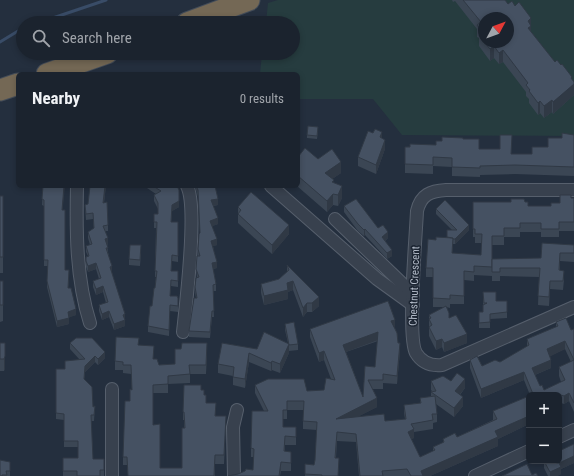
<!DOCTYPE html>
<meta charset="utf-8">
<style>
:root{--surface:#1b232e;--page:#242b36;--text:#f1f3f6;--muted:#a0a4aa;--line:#39404a}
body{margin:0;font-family:"Roboto Condensed",sans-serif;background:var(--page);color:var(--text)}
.controls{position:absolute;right:12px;bottom:12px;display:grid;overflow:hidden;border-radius:6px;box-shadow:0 2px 6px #0003}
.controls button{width:36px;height:36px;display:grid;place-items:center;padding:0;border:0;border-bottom:1px solid var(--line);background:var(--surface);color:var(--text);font:20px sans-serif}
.compass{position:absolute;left:478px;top:12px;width:36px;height:36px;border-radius:50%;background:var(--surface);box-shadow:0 2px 6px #0003;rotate:49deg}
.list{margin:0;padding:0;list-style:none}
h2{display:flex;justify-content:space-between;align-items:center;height:52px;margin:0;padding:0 16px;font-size:17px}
h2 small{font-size:13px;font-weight:400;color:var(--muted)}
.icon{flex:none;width:22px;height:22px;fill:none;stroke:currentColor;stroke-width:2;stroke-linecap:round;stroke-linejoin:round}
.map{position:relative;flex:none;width:574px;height:476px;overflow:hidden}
.search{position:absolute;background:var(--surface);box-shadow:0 2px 6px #0003;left:16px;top:16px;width:284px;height:44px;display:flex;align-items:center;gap:10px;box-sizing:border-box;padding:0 14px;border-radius:22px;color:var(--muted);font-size:15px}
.panel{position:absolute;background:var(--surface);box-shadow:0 2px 6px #0003;left:16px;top:72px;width:284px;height:116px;border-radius:6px}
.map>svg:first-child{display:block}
</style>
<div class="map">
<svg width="574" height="476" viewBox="0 0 574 476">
<rect width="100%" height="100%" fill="#242f3e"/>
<path fill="#263c3f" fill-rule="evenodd" d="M278 0H574V136L402 135 373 99H298V74H260L262 53H293V23H266L268 3ZM484 18H508V42H484Z"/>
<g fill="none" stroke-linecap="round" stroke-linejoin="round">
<g stroke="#394c67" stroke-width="3">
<path d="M38 23 106 0"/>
<path d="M0 42 23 28"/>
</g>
<g stroke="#565f6c" stroke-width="14">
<g id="street">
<path d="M77 186C76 231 76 279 90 323"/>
<path d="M271 186 377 279 413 305"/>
<path d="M574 190H446C431 191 421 194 417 211 416 235 407 337 416 353 422 363 432 366 442 365L574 307"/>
<path d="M335 219 413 294"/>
<path d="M183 332C186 304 198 207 187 186"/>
<path d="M559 437 574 430"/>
<path d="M112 476V389"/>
<path d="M234 476 233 427 237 410"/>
<path d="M475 476 529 451"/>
</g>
</g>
<g stroke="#434c59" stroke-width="23">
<g id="highway">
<path d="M187 23 249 0"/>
<path d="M47 74 107 53"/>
<path d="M0 90 18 84"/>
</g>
</g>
<use href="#street" stroke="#38414e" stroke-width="12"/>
<use href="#highway" stroke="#746855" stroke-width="21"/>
</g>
<g fill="#3b4654" fill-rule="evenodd">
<path d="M452 0H505L508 4 515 6 531 18V32L555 62 574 82V95L553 114 552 112 544 118 540 113 538 115 529 103V99L526 96V92L503 62 499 64 494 58 490 61 479 46V38L477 37V29L455 1 453 2Z"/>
<path d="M318 130 317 139 307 138V135Z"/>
<path d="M574 135V176L515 174 480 175V177L452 176V167L433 166V174L405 173V147L436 145 442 141 463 139 479 149 512 154H532L548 147 562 138Z"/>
<path d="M382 138 385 149 376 174 358 166V157Z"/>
<path d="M298 157 318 159 341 173 332 179 334 183 342 198 338 206 333 205 327 212 297 186H298Z"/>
<path d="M43 186 62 210 65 270 69 276 68 288 76 315 69 317V324L57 327 47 287 48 266H44V206L42 205Z"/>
<path d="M106 186 104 203 108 225V231H105L108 244 107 245 108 252 112 272V273L125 320V326L114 330 109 317 102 320 99 311V305L106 303 103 292 96 295 93 287V281L99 279 96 269 88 272 86 267V257L88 256 86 252V246L90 245 88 238V232L94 229 93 219 86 220 85 205 88 204 93 187Z"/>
<path d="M144 186H179L178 188 179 207 172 211 171 222H178V262L172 261 171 271 178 277V287L171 286 170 296 178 304V312L170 311 169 336 148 332V326L152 306 155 288 156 277H155V271L156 228H154V222L158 214V209L154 201V195L156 194Z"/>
<path d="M195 186H215L218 205 213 206 218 224 212 226 217 245 213 246 217 268 213 269 216 284V291H213L214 317H212L210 338 189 337V331L196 298 195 293V287L197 278 196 269 198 256V249L200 234 198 197Z"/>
<rect x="0" y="196" width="3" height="77"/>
<path d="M571 198H574V231H559V237H541V232H520V237H504V245H492V276L474 275V281L464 280V304H450V308L446 307 449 318 467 343 444 352 442 347 436 350 429 336V315L444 307H433V277H426V268L436 240 447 237 452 230 436 214V209L469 230 455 244H453L452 253 481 255V243H475V237H473V202H525L528 206H551L560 203Z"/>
<path d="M344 206 388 238 385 241 392 256 387 259 365 235 364 236 358 231 344 212Z"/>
<path d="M238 207 289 234 272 254 238 223Z"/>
<path d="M574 245V262L560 261V270L564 280 563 290 550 289 549 306 538 305 539 277 500 276V281H492V259L541 258Z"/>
<path d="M141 252 140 266 129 265V259Z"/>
<path d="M287 265 319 306 312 312H307L303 317 293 290 288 292V299L264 305 261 293V284L279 279 287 272Z"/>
<path d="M0 281H3V321L0 322Z"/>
<path d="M483 292 496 301H507V318L490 319V328H479V312H483Z"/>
<path d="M556 322 571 330 574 329V412L569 401 564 404 561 403 559 395H530L524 380 481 398 470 368V360L482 366 500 362 527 347V339L556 327ZM565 349 571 362 559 367V376L561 382 544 390 540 386 535 375 551 368 550 356Z"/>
<path d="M285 324 298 344V350L289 351V353L280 373 272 370 271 371 249 362 245 388 233 385V376L218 373V364L257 349 288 343 285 330Z"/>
<path d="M395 328 400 351 397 384 383 383V389H372L377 407 357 417 385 421 405 419 404 413V405L420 403V398L431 397V392L432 391 431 390V381H451L465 388 460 395 463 406 454 417 436 404 437 414V422L433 423V429L414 432V438L411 439 420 457 433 451V447L443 443V439L457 437 493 420V411L529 396V424L498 439V446L430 476H359L356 442 337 441 336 458 338 476H305V464L314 465 315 460 317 430 303 429V410H287V419H283V427H296V445H285V452L291 460V471H281L280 476H228L253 470 254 457H251V448L264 411 255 393V385L307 391 324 390 331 379 324 360 319 362 310 337V329ZM378 341 375 367 365 366 363 397 346 352Z"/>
<path d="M0 343H5V368L4 371H0Z"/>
<path d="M70 343 105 358 98 365 95 362 85 372 84 379 93 407 95 406 94 421H91L93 459H104V476H63V458H78V447H64V420L56 419V369H65L80 360 70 349Z"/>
<path d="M139 345 159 365 175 364 207 352 206 374H190V383L168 384V393H153V425L160 468H182L184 428V420H183V412L201 390 204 395 206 403 216 416 226 424 224 464H215V476H128L127 465H123V457L132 390 131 374 123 373V370H115V361Z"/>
<path d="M574 444V463L561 469V474L557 476H548L544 468V461H559Z"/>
<path d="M10 462V476H0Z"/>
</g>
<g fill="#303945">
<path d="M531 18V37L528 39V21Z"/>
<path d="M494 46V58L490 61V49Z"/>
<path d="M503 50V62L499 64V53Z"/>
<path d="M572 77V85L574 84V95L553 114V102L571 78Z"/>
<path d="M552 100V112L544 118V106Z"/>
<path d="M540 101V113L538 115V103Z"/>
<path d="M382 132V141L380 137Z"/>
<path d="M385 140V149L376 174V165Z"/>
<path d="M341 162V173L325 184V173Z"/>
<path d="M64 186H65L62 216V210Z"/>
<path d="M105 186H106L103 209V203Z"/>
<path d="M342 186V198L338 206V195Z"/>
<path d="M179 190V207L172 211V205Z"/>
<path d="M333 194V205L327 212V201Z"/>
<path d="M218 199V205L211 206V200Z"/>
<path d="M218 218V224L210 227V221Z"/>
<path d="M289 225V234L272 254V245Z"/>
<path d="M469 225V230L455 244V239Z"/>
<path d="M365 229V235L364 236V230Z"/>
<path d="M388 232V238L382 243V237Z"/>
<path d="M108 238V244L105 245V239Z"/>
<path d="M217 239V245L211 247V241Z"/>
<path d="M392 250V256L387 259V253Z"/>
<path d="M217 262V268L212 269V263Z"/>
<path d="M96 263V269L88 272V266Z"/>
<path d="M112 266V272L110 273V267Z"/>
<path d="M293 281V290L288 292V299L264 305V296L287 283Z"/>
<path d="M550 281V289L549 306V297Z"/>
<path d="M103 286V292L96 295V289Z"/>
<path d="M319 297V306L312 312V303Z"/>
<path d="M307 303V312L303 317V308Z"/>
<path d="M76 309V315L68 318V312Z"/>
<path d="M109 311V317L102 320V314Z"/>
<path d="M125 314V326L114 330V324L123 315Z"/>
<path d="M69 318V324L57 327V321Z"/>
<path d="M395 320V328L391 321Z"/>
<path d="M378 332V340L343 353V345Z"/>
<path d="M467 334V343L444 352V343Z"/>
<path d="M442 339V347L436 350V341Z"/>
<path d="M565 341V349L547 358V349Z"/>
<path d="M5 343V368L4 371V359Z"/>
<path d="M207 343V352L206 374V365Z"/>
<path d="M400 343V351L397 384V376Z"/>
<path d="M289 344V353L280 373V364Z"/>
<path d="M324 351V360L319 362V353Z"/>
<path d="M105 352V358L98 365V359Z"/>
<path d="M249 353V362L245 388V379Z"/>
<path d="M95 356V362L85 372V366Z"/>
<path d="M551 360V368L532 376V368Z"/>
<path d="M272 361V370L271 371V363Z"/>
<path d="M524 372V380L481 398V389Z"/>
<path d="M465 379V388L455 400V391Z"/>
<path d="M569 393V401L564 404V396Z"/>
<path d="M559 395H561V403L559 404Z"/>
<path d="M463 397V406L454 417V408Z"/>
<path d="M377 398V407L336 428V419Z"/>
<path d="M529 416V424L498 439V446L430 476H421V471L495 431Z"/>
<path d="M414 429V438L408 441V432Z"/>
<path d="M574 456V463L561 469V474L557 476H550V472L559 463Z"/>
<path d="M281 462 280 476H279Z"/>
</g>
<g fill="#455162" stroke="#303945" fill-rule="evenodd">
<path d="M463 0H505L508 4 512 1 515 6 519 2 531 18 528 21 531 26 528 28 555 62 557 60 561 65 562 64 572 77 571 78 574 82V84L553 102 552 100 544 106 540 101 538 103 529 91 530 90 526 85 528 83 503 50 499 53 494 46 490 49 484 42H508V18H484V42L479 35 482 32 477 25 481 22Z"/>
<path d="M308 126 318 127 317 136 307 135Z"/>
<path d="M375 129 382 132 380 137 385 140 376 165 358 157 368 131 373 133Z"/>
<path d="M562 133 574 135V167L515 165 480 166V168L452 167V158L433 157V165L405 164V147H410V144L436 145V141H442V137L463 138V139H479V149H500V135H512L511 154H532V147H548V138H562Z"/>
<path d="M305 148 318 159 332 149 341 162 325 173 334 180 332 182 342 186 338 195 333 194 327 201 298 176V157Z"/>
<path d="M43 186H64L62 210H65V270H69L68 288H71L76 309 68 312 69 318 57 321 47 281 48 260H44V200L42 199Z"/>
<path d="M90 186H105L103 203 107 202 108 225 103 226 108 238 105 239 108 248H106L112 266 110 267 125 314 123 315 125 320 114 324 109 311 102 314 99 305 108 302 103 286 96 289 93 281 101 278 96 263 88 266 86 261V257L89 256 86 246 92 244 88 232 94 228 93 213 86 214 85 205 88 204Z"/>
<path d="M153 186H177L179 190V201L172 205 171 222H178V256L172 255 171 271H178V281L171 280 170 296H177L178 298V306L170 305 169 330 148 326 150 306H152L154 288H155L157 271H155L157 222H154V214H158V203L154 195 161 191Z"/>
<path d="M196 186H215L218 199 211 200 218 218 210 221 217 239 211 241 217 262 212 263 216 284 213 285 214 311H212L210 332 189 331 194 298H197L195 287 196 278 199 277 196 269 197 256H200L198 249 199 234 200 233 198 190Z"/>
<path d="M251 192 289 225 272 245 238 214 241 210 238 207Z"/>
<path d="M560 195H571V198H574V222H559V229H541V223H520V228H504V236H492V267L474 266V272L464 271V296L450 295V299L433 298V268H426L428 239 436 240V237L453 238 452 253 481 255 482 234H475V229H473V202H511V199H524L525 202H528V206H551V203H560Z"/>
<rect x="0" y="196" width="3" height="61"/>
<path d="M356 199 378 228 383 225 388 232 382 237 392 250 387 253 365 229 364 230 358 224 344 206Z"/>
<path d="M445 200 469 225 455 239H453V238L447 237V230H457L436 209Z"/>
<path d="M542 243 574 245V253H560L559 270 564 271 563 281H550L549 297 538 296 540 268H500V272H492V259L541 258Z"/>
<path d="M130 245H141L140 260 129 259Z"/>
<path d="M287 265 319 297 312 303H307L303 308 293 281 287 283 288 290 264 296 261 284 279 279 289 270Z"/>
<rect x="0" y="281" width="3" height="24"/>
<path d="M483 292H496V301H507V312L490 314V322L479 323V312H483V305L487 303H484Z"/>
<path d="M388 301 395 320 391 321 397 333 398 343H400L397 376 383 374V380H368L377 398 336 419 384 414 385 421 406 419 404 405 421 403 420 398 435 396 437 414H432L433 420 411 424 414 429 408 432 420 457 435 450 433 447 444 442 443 439 455 433 457 437 497 419 493 411 529 396V416L495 431 498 437 421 471 423 476H411L407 469 382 471 383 476H360L356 434 337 432 335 458H339L338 476H322V475L305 474V464L314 465 315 460 317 422 303 421 304 401H287V410H283V427H296V437L285 436 284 451 291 452V463L281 462 279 476H228L238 474 245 471 246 469 253 470 254 449 251 448 252 411H268L255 385 268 379H304L307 391 324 390 326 378 335 380 324 351 319 353 310 329ZM378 332 375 367 365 366 363 397 343 345Z"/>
<path d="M446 306 449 313V318L456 315 467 334 444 343 442 339 436 341 429 327 432 325 429 319 431 318 429 315Z"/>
<path d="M566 318 571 330 574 329V360L565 341 547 349 551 360 532 368 540 386 542 385 544 390 565 380 559 367 574 360V403L569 393 564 396 561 395H532L533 394 524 372 481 389 470 360 477 356 482 366 495 360 500 362 529 345 527 339 558 326 556 322Z"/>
<path d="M294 322 298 344 289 345 285 324Z"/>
<path d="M264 332 289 344 280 364 272 361 271 363 249 353 245 379 233 377 234 367 218 364 222 343 257 349Z"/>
<path d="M116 337 139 338 138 345 154 346 153 359H157L159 365 175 364V349H181L182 343H207L206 365H189L190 374 168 376V384L153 385V425L160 424V468H182V428H185L184 412H183L184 385H201V390H204V395H206V403H216L215 416H226L224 455H215L214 476H128L127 457H123L125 401H130V389L132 390 131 365H123V362L115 361Z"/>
<path d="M76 338H92L105 352 98 359 95 356 85 366 84 379 92 387 93 407 95 406 94 415H91L93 459H104V470H100V476H77V471H63V458H78V441H64V414L56 413V369H65V361L85 359 70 343Z"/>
<path d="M0 343H5V356L4 359H0Z"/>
<path d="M457 373 465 379 455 391 463 397 454 408 431 392 436 391 431 381 443 376 451 381Z"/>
<path d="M574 444V456L559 463 561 467 550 472 544 461H559V451Z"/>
<path d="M0 460 10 462V471H6L7 475H2V476H0Z"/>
<path d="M527 464 532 475 536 473 538 476H502Z"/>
</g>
<g text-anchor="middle" stroke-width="3" stroke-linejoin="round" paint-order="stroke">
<g font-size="11" fill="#b4bcc9" stroke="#1d2633">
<text transform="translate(414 286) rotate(-88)" y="4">Chestnut Crescent</text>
</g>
</g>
</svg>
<div class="controls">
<button>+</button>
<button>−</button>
</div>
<svg class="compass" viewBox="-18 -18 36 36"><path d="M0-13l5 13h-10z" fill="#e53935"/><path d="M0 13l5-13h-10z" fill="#a0a4aa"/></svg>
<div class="search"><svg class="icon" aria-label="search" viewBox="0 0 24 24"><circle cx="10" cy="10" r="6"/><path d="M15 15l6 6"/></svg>Search here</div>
<section class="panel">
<h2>Nearby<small>0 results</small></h2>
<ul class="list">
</ul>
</section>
</div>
